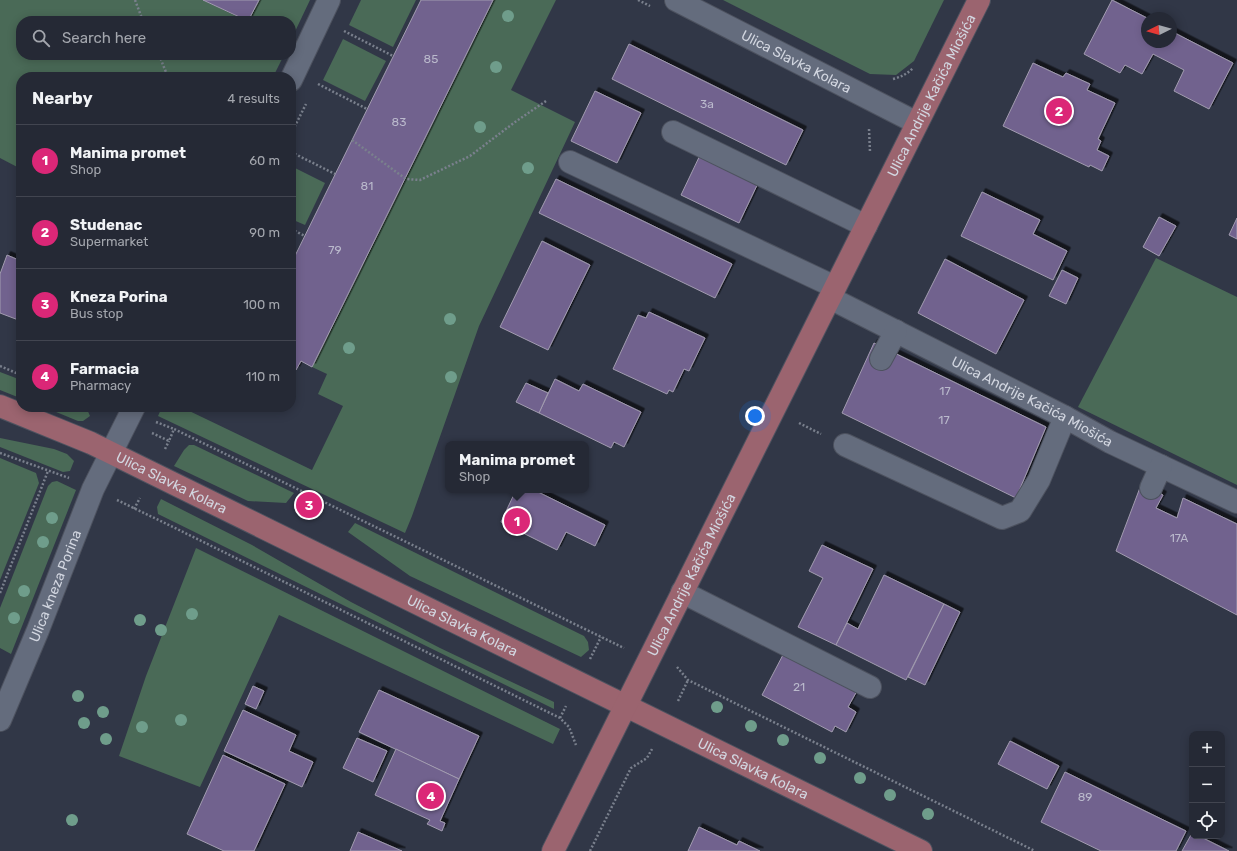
<!DOCTYPE html>
<meta charset="utf-8">
<style>
:root{--surface:#252935;--page:#2d313d;--text:#f1f3f6;--muted:#a3a6ad;--line:#424550;--accent:#db2777}
body{margin:0;font-family:Rubik,sans-serif;background:var(--page);color:var(--text)}
.controls{position:absolute;right:12px;bottom:12px;display:grid;overflow:hidden;border-radius:8px;box-shadow:0 2px 10px #0003}
.controls button{width:36px;height:36px;display:grid;place-items:center;padding:0;border:0;border-bottom:1px solid var(--line);background:var(--surface);color:var(--text);font:20px sans-serif}
.compass{position:absolute;left:1141px;top:12px;width:36px;height:36px;border-radius:50%;background:var(--surface);box-shadow:0 2px 10px #0003;rotate:265deg}
.you{position:absolute;left:755px;top:416px;width:14px;height:14px;margin:-10px;border:3px solid #fff;border-radius:50%;background:#1a73e8;box-shadow:0 0 0 6px #1a73e833}
.badge{display:grid;place-items:center;width:26px;height:26px;border-radius:50%;background:var(--accent);color:#fff;font-size:13px;font-weight:700}
.pin{position:absolute;translate:-50% -50%;border:2px solid #fff;box-shadow:0 1px 4px #0006}
.popup{position:absolute;left:445px;top:441px;width:144px;height:52px;box-sizing:border-box;display:grid;place-content:center;border-radius:8px;background:var(--surface);filter:drop-shadow(0 1px 3px #0005);font-size:13px;white-space:nowrap;color:var(--muted)}
.popup b{font-size:15px;color:var(--text)}
.popup::after{content:'';position:absolute;left:50%;top:100%;margin-left:-8px;border:8px solid transparent;border-top-color:var(--surface)}
.list{margin:0;padding:0;list-style:none}
h2{display:flex;justify-content:space-between;align-items:center;height:52px;margin:0;padding:0 16px;font-size:17px}
h2 small{font-size:13px;font-weight:400;color:var(--muted)}
.list li{display:grid;grid-template-columns:26px 1fr auto;gap:12px;align-items:center;box-sizing:border-box;height:72px;padding:0 16px;border-top:1px solid var(--line)}
.list b{display:block;font-size:15px;white-space:nowrap}
.list p{margin:0;font-size:13px;white-space:nowrap;color:var(--muted)}
.list em{font-size:13px;font-style:normal;color:var(--muted)}
.icon{flex:none;width:22px;height:22px;fill:none;stroke:currentColor;stroke-width:2;stroke-linecap:round;stroke-linejoin:round}
.map{position:relative;flex:none;width:1237px;height:851px;overflow:hidden}
.search{position:absolute;background:var(--surface);box-shadow:0 2px 10px #0003;left:16px;top:16px;width:280px;height:44px;display:flex;align-items:center;gap:10px;box-sizing:border-box;padding:0 14px;border-radius:16px;color:var(--muted);font-size:15px}
.panel{position:absolute;background:var(--surface);box-shadow:0 2px 10px #0003;left:16px;top:72px;width:280px;height:340px;border-radius:16px}
.map>svg:first-child{display:block}
</style>
<div class="map">
<svg width="1237" height="851" viewBox="0 0 1237 851">
<defs>
<filter id="shadow"><feDropShadow dx="3.5" dy="-3.5" stdDeviation="0" flood-color="#0009"/></filter>
</defs>
<rect width="100%" height="100%" fill="#313747"/>
<g fill="#4a6a57">
<path d="M0 0H203L246 21H21V55H284L273 77H21V169L0 158Z"/>
<path d="M259 0H310L291 40V21H248Z"/>
<path d="M361 0H416L393 47 349 25Z"/>
<path d="M493 0H556L511 90 575 122 479 326 412 516 405 533 158 416 162 407H181L312 470 343 406 318 394 327 374 312 367Z"/>
<path d="M723 0H944L914 61 896 75 870 74Z"/>
<path d="M343 39 386 61 365 101 323 80Z"/>
<path d="M291 166 325 183 305 225 291 219Z"/>
<path d="M1156 258 1237 297V485L1078 407Z"/>
<path d="M0 372 21 380 20 398 0 390Z"/>
<path d="M44 407H86L90 416 83 421H78Z"/>
<path d="M0 438 54 449 67 454 74 461 70 471 63 472 0 447Z"/>
<path d="M189 445H194L294 493 286 503 248 501 174 466 184 450Z"/>
<path d="M0 458 36 473 39 483 0 580Z"/>
<path d="M57 481 76 490 11 654 0 648V608L48 486 52 482Z"/>
<path d="M161 499 252 545 351 602 440 648 554 702V709L158 514 157 507Z"/>
<path d="M355 523 584 636 588 642 589 650 581 657 410 576 348 532Z"/>
<path d="M196 548 560 729 553 744 279 615 200 787 119 756 146 676Z"/>
</g>
<g fill="#71628e" stroke="#a29cb0" filter="url(#shadow)">
<path d="M203 0H259L248 21Z"/>
<path d="M421 0H493L312 367 301 361 296 370 291 367V264Z"/>
<path d="M1112 0 1147 18V42H1171V31L1233 63 1209 109 1174 91 1184 70 1153 54 1142 74 1125 65 1120 73 1084 54Z"/>
<path d="M629 44 803 130 786 165 612 79Z"/>
<path d="M1033 63 1063 77 1066 73 1090 84 1087 90 1115 103 1098 139 1101 141 1097 150 1109 156 1102 171 1090 165 1089 167 1003 126Z"/>
<path d="M595 91 641 113 617 163 571 141Z"/>
<path d="M702 151 760 179 739 223 681 195Z"/>
<path d="M556 179 732 264 715 298 539 213Z"/>
<path d="M982 192 1040 220 1033 234 1067 251 1053 280 961 236Z"/>
<path d="M1159 217 1176 226 1159 256 1143 247Z"/>
<path d="M1237 218V239L1229 235Z"/>
<path d="M542 241 590 265 548 350 500 327Z"/>
<path d="M7 255 21 261V321L0 313V274Z"/>
<path d="M945 259 1024 300 996 354 918 313Z"/>
<path d="M1062 270 1078 278 1066 304 1049 296Z"/>
<path d="M649 312 705 338 689 371 684 369 673 392 669 390 667 394 613 369 638 315 646 318Z"/>
<path d="M874 343 1046 427 1016 498 842 413Z"/>
<path d="M555 379 579 391 583 384 641 412 624 447 614 442 611 448 539 413Z"/>
<path d="M526 383 548 393 539 413 516 402Z"/>
<path d="M1141 485 1151 488 1163 495 1156 508 1177 518 1183 498 1237 524V615L1116 551Z"/>
<path d="M516 490H534L605 525 595 546 566 532 557 550 501 522Z"/>
<path d="M822 545 873 569 836 645 798 627 823 578 809 571Z"/>
<path d="M884 575 944 604 906 680 836 645 847 623 858 629Z"/>
<path d="M944 604 960 612 925 685 908 677Z"/>
<path d="M785 651 858 689 848 707 856 712 846 732 835 726 832 732 762 695Z"/>
<path d="M253 686 264 691 256 709 245 704Z"/>
<path d="M379 690 479 736 459 779 359 732Z"/>
<path d="M243 710 296 735 289 751 313 762 302 787 224 751Z"/>
<path d="M357 738 387 751 373 782 343 768Z"/>
<path d="M1010 741 1059 766 1047 789 998 764Z"/>
<path d="M396 749 459 779 440 821 445 823 442 831 427 824 430 820 375 795Z"/>
<path d="M223 755 285 784 254 851H224L187 834Z"/>
<path d="M1065 772 1186 831 1176 851H1101L1041 822Z"/>
<path d="M699 827 737 845 739 841 760 851H688Z"/>
<path d="M358 832 402 851H350Z"/>
<path d="M1192 833V836H1199L1229 851H1182Z"/>
</g>
<g fill="none" stroke-linecap="round" stroke-linejoin="round">
<g stroke="#4d525f" stroke-width="24">
<g id="minor">
<path id="s1" d="M676 0 917 123"/>
<path d="M291 80 329 0"/>
<path d="M673 132 866 226"/>
<path d="M570 162 835 287"/>
<path id="s2" d="M830 298 1065 417 1110 442 1237 502"/>
<path d="M881 359 896 331"/>
<path d="M845 445 1002 518 1020 511 1039 480 1065 417"/>
<path d="M1151 488 1161 466"/>
<path d="M682 592 870 687"/>
<path id="s3" d="M0 720 38 630 93 489 134 407"/>
</g>
</g>
<g stroke="#4d525f" stroke-width="24">
<g id="major">
<path id="s4" d="M0 406 91 443 921 851"/>
<path id="s5" d="M553 851 979 0"/>
</g>
</g>
<g stroke="#7a808d" stroke-width="2.5" stroke-dasharray="2 2" stroke-linecap="butt">
<path d="M135 0 143 21"/>
<path d="M638 0 650 6"/>
<path d="M344 31 393 56"/>
<path d="M159 55 168 77"/>
<path d="M893 79C901 77 907 74 913 68"/>
<path d="M318 84 367 109"/>
<path d="M869 129 870 152"/>
<path d="M291 134 306 104"/>
<path d="M352 140 406 179 420 180 470 156 515 122 546 101"/>
<path d="M291 152 335 174"/>
<path d="M291 229 305 236"/>
<path d="M0 366 21 375"/>
<path d="M156 422 174 429"/>
<path d="M799 423 821 434"/>
<path d="M152 433 169 441 174 429 624 648"/>
<path d="M165 449 169 441"/>
<path d="M0 453 69 478"/>
<path d="M117 500 173 527 560 718 569 727 576 745"/>
<path d="M134 509 140 498"/>
<path d="M0 593 48 471"/>
<path d="M590 659 601 637"/>
<path d="M677 667 688 680 1035 851"/>
<path d="M678 701 688 680"/>
<path d="M560 718 566 706"/>
<path d="M590 851 631 768 647 758 652 749"/>
</g>
<use href="#minor" stroke="#646c7d" stroke-width="22"/>
<use href="#major" stroke="#9b646f" stroke-width="22"/>
</g>
<g fill="#6f9d8b">
<circle cx="508" cy="16" r="6"/>
<circle cx="496" cy="67" r="6"/>
<circle cx="480" cy="127" r="6"/>
<circle cx="528" cy="168" r="6"/>
<circle cx="450" cy="319" r="6"/>
<circle cx="349" cy="348" r="6"/>
<circle cx="451" cy="377" r="6"/>
<circle cx="52" cy="518" r="6"/>
<circle cx="43" cy="542" r="6"/>
<circle cx="24" cy="591" r="6"/>
<circle cx="192" cy="614" r="6"/>
<circle cx="14" cy="618" r="6"/>
<circle cx="140" cy="620" r="6"/>
<circle cx="161" cy="630" r="6"/>
<circle cx="78" cy="696" r="6"/>
<circle cx="717" cy="707" r="6"/>
<circle cx="103" cy="712" r="6"/>
<circle cx="181" cy="720" r="6"/>
<circle cx="84" cy="723" r="6"/>
<circle cx="751" cy="726" r="6"/>
<circle cx="142" cy="727" r="6"/>
<circle cx="106" cy="739" r="6"/>
<circle cx="783" cy="740" r="6"/>
<circle cx="820" cy="758" r="6"/>
<circle cx="860" cy="778" r="6"/>
<circle cx="890" cy="795" r="6"/>
<circle cx="928" cy="814" r="6"/>
<circle cx="72" cy="820" r="6"/>
</g>
<g text-anchor="middle" stroke-width="3" stroke-linejoin="round" paint-order="stroke">
<g font-size="12" fill="#bab9cc">
<text x="431" y="63">85</text>
<text x="707" y="108">3a</text>
<text x="399" y="126">83</text>
<text x="367" y="190">81</text>
<text x="335" y="254">79</text>
<text x="945" y="395">17</text>
<text x="944" y="424">17</text>
<text x="1179" y="542">17A</text>
<text x="799" y="691">21</text>
<text x="1085" y="801">89</text>
</g>
<g font-size="14" fill="#d2d6e0" stroke="#313747">
<text dy="5" stroke="none"><textPath href="#s1" startOffset="135">Ulica Slavka Kolara</textPath></text>
<text dy="5" stroke="none"><textPath href="#s5" startOffset="845">Ulica Andrije Kačića Miošića</textPath></text>
<text dy="5" stroke="none"><textPath href="#s2" startOffset="227">Ulica Andrije Kačića Miošića</textPath></text>
<text dy="5" stroke="none"><textPath href="#s4" startOffset="188">Ulica Slavka Kolara</textPath></text>
<text dy="5" stroke="none"><textPath href="#s5" startOffset="309">Ulica Andrije Kačića Miošića</textPath></text>
<text dy="5" stroke="none"><textPath href="#s3" startOffset="145">Ulica kneza Porina</textPath></text>
<text dy="5" stroke="none"><textPath href="#s4" startOffset="512">Ulica Slavka Kolara</textPath></text>
<text dy="5" stroke="none"><textPath href="#s4" startOffset="836">Ulica Slavka Kolara</textPath></text>
</g>
</g>
</svg>
<div class="controls">
<button>+</button>
<button>−</button>
<button><svg class="icon" aria-label="locate" viewBox="0 0 24 24"><circle cx="12" cy="12" r="6"/><path d="M12 2v4M12 18v4M2 12h4M18 12h4"/></svg></button>
</div>
<svg class="compass" viewBox="-18 -18 36 36"><path d="M0-13l5 13h-10z" fill="#e53935"/><path d="M0 13l5-13h-10z" fill="#a3a6ad"/></svg>
<div class="you"></div>
<div class="pin badge" style="left:517px;top:521px">1</div>
<div class="popup"><b>Manima promet</b>Shop</div>
<div class="pin badge" style="left:1059px;top:111px">2</div>
<div class="pin badge" style="left:309px;top:505px">3</div>
<div class="pin badge" style="left:431px;top:796px">4</div>
<div class="search"><svg class="icon" aria-label="search" viewBox="0 0 24 24"><circle cx="10" cy="10" r="6"/><path d="M15 15l6 6"/></svg>Search here</div>
<section class="panel">
<h2>Nearby<small>4 results</small></h2>
<ul class="list">
<li><span class="badge">1</span><div><b>Manima promet</b><p>Shop</p></div><em>60 m</em></li>
<li><span class="badge">2</span><div><b>Studenac</b><p>Supermarket</p></div><em>90 m</em></li>
<li><span class="badge">3</span><div><b>Kneza Porina</b><p>Bus stop</p></div><em>100 m</em></li>
<li><span class="badge">4</span><div><b>Farmacia</b><p>Pharmacy</p></div><em>110 m</em></li>
</ul>
</section>
</div>
